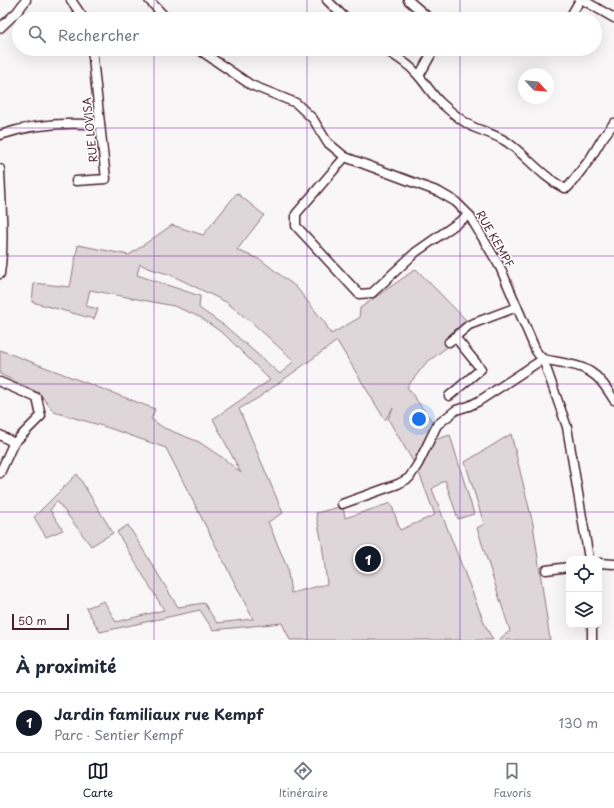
<!DOCTYPE html>
<html lang="fr">
<meta charset="utf-8">
<style>
:root{--surface:#fff;--page:#f6f6f7;--text:#1f2937;--muted:#747a83;--line:#e0e1e3;--accent:#111827}
body{margin:0;font-family:"Playpen Sans",sans-serif;background:var(--page);color:var(--text)}
.controls{position:absolute;right:12px;bottom:12px;display:grid;overflow:hidden;border-radius:8px;box-shadow:0 4px 16px #0002}
.controls button{width:36px;height:36px;display:grid;place-items:center;padding:0;border:0;border-bottom:1px solid var(--line);background:var(--surface);color:var(--text);font:20px sans-serif}
.compass{position:absolute;left:518px;top:68px;width:36px;height:36px;border-radius:50%;background:var(--surface);box-shadow:0 4px 16px #0002;rotate:116deg}
.scale{position:absolute;left:12px;bottom:10px;width:57px;box-sizing:border-box;padding-left:4px;border:2px solid #4a1f2b;border-top:0;font-size:11px;line-height:14px;white-space:nowrap;color:#4a1f2b;-webkit-text-stroke:3px #fff;paint-order:stroke}
.you{position:absolute;left:419px;top:419px;width:14px;height:14px;margin:-10px;border:3px solid #fff;border-radius:50%;background:#1a73e8;box-shadow:0 0 0 6px #1a73e833}
.badge{display:grid;place-items:center;width:26px;height:26px;border-radius:50%;background:var(--accent);color:#fff;font-size:13px;font-weight:700}
.pin{position:absolute;translate:-50% -50%;border:2px solid #fff;box-shadow:0 1px 4px #0006}
.list{margin:0;padding:0;list-style:none}
h2{display:flex;justify-content:space-between;align-items:center;height:52px;margin:0;padding:0 16px;font-size:17px}
h2 small{font-size:13px;font-weight:400;color:var(--muted)}
.list li{display:grid;grid-template-columns:26px 1fr auto;gap:12px;align-items:center;box-sizing:border-box;height:60px;padding:0 16px;border-top:1px solid var(--line)}
.list b{display:block;font-size:15px;white-space:nowrap}
.list p{margin:0;font-size:13px;white-space:nowrap;color:var(--muted)}
.list em{font-size:13px;font-style:normal;color:var(--muted)}
.icon{flex:none;width:22px;height:22px;fill:none;stroke:currentColor;stroke-width:2;stroke-linecap:round;stroke-linejoin:round}
.map{position:relative;flex:none;width:614px;height:640px;overflow:hidden}
.search{position:absolute;background:var(--surface);box-shadow:0 4px 16px #0002;left:12px;right:12px;top:12px;height:44px;display:flex;align-items:center;gap:10px;box-sizing:border-box;padding:0 14px;border-radius:22px;color:var(--muted);font-size:15px}
.sheet{height:112px;background:var(--surface)}
nav{display:flex;justify-content:space-around;align-items:center;box-sizing:border-box;height:56px;border-top:1px solid var(--line);background:var(--surface);font-size:11px;color:var(--muted)}
nav a{display:grid;justify-items:center;gap:2px}
nav .on{color:var(--accent)}
.map>svg:first-child{display:block}
</style>
<div class="map">
<svg width="614" height="640" viewBox="0 0 614 640">
<rect width="100%" height="100%" fill="#f8f6f7"/>
<filter id="ink" filterUnits="userSpaceOnUse"><feTurbulence type="fractalNoise" baseFrequency=".025" numOctaves="2"/><feDisplacementMap in="SourceGraphic" scale="8" xChannelSelector="R" yChannelSelector="G"/><feConvolveMatrix kernelMatrix="1 2 1 2 8 2 1 2 1" color-interpolation-filters="sRGB"/></filter>
<g filter="url(#ink)">
<g fill="#ded6d9" stroke="#947a82" fill-rule="evenodd">
<path d="M237 193 264 215 237 250 261 260 296 287 325 323 331 334 359 318 360 308 416 269 466 320 446 339 450 345 426 363 407 387 434 424 414 463 388 419 393 408 385 420 337 341 258 398 239 409 283 513 268 522 287 567 291 593 327 584 322 544 316 513 343 506 345 518 391 503 400 530 435 515 418 470 434 440 450 435 474 514 458 519 445 480 432 489 485 625 493 640H290L282 623 213 630 200 610 100 632 86 608 104 601 116 622 164 610 117 532 128 525 178 607 204 603 217 623 253 619 166 448 106 427 54 412 39 393 0 374V350L155 409 151 419 164 428 199 442 223 458 241 473 213 419 270 380 225 335 200 317 174 306 90 290 86 306 98 309 94 319 32 302 34 283 70 287 78 245 129 255 172 225 203 235ZM140 264 148 268 171 275 226 302 256 326 294 361 280 374 225 326 199 308 200 296 137 275Z"/>
<path d="M511 434 533 524 550 640H498L510 631 477 528 484 524 465 462Z"/>
<path d="M77 474 113 533 91 546 57 501 50 510 63 530 46 537 34 517Z"/>
</g>
<g fill="none" stroke-linecap="round" stroke-linejoin="round">
<g stroke="#4a1f2b" stroke-width="11">
<g id="minor">
<path d="M71 0 84 19"/>
<path d="M149 0 167 19"/>
<path d="M327 0 346 19"/>
<path d="M408 0 430 19"/>
<path d="M583 0 614 18"/>
<path d="M569 19 580 0"/>
<path d="M0 28 17 12 26 0"/>
<path d="M198 49 251 85 296 103 313 119 327 142 345 157 439 192 456 202 469 215 500 267 536 351 539 355 543 359 567 427 589 559"/>
<path d="M384 49C395 56 408 63 416 73 425 82 431 94 441 103 450 111 463 122 473 127 485 132 496 135 507 142 527 156 542 177 564 188H567L569 186 590 159 602 139 614 123"/>
<path d="M419 76 434 49"/>
<path d="M0 135C32 124 67 122 100 125"/>
<path d="M345 157 296 214V226L359 294 372 293 416 252 469 215"/>
<path d="M0 169C1 204 5 239 0 274"/>
<path d="M76 181 106 179 92 49"/>
<path d="M449 342 455 337"/>
<path d="M543 359C551 361 560 362 568 364 593 368 602 380 614 400"/>
<path d="M0 382 37 398 41 416 13 444 0 473"/>
<path d="M449 396 481 369 455 337 469 325 517 307"/>
<path d="M0 435 14 443"/>
<path d="M342 504 398 484 409 478 418 464 437 425 456 410 469 406 479 401 543 359"/>
<path d="M599 563 614 564"/>
<path d="M546 570 569 567"/>
<path d="M592 625V640"/>
</g>
</g>
<use href="#minor" stroke="#fff" stroke-width="8"/>
</g>
</g>
<path fill="none" stroke="#7b2cbf" stroke-width="1" stroke-opacity="0.55" d="M154 0V19M307 0V19M460 0V19M154 49V640M307 49V640M460 49V640M0 128H614M0 256H614M0 384H614M0 512H614"/>
<g text-anchor="middle" stroke-width="3" stroke-linejoin="round" paint-order="stroke">
<g font-size="11" fill="#4a1f2b" stroke="#fff">
<text transform="translate(90 130) rotate(-96)" y="4">RUE LOVISA</text>
<text transform="translate(495 239) rotate(60)" y="4">RUE KEMPF</text>
</g>
</g>
</svg>
<div class="controls">
<button><svg class="icon" aria-label="locate" viewBox="0 0 24 24"><circle cx="12" cy="12" r="6"/><path d="M12 2v4M12 18v4M2 12h4M18 12h4"/></svg></button>
<button><svg class="icon" aria-label="layers" viewBox="0 0 24 24"><path d="M12 4l9 5-9 5-9-5zM3 14l9 5 9-5"/></svg></button>
</div>
<svg class="compass" viewBox="-18 -18 36 36"><path d="M0-13l5 13h-10z" fill="#e53935"/><path d="M0 13l5-13h-10z" fill="#747a83"/></svg>
<div class="scale">50 m</div>
<div class="you"></div>
<div class="pin badge" style="left:368px;top:559px">1</div>
<div class="search"><svg class="icon" aria-label="search" viewBox="0 0 24 24"><circle cx="10" cy="10" r="6"/><path d="M15 15l6 6"/></svg>Rechercher</div>
</div>
<section class="sheet">
<h2>À proximité<small></small></h2>
<ul class="list">
<li><span class="badge">1</span><div><b>Jardin familiaux rue Kempf</b><p>Parc · Sentier Kempf</p></div><em>130 m</em></li>
</ul>
</section>
<nav>
<a class="on"><svg class="icon" aria-label="map" viewBox="0 0 24 24"><path d="M3 6l6-2 6 2 6-2v14l-6 2-6-2-6 2zM9 4v14M15 6v14"/></svg>Carte</a>
<a><svg class="icon" aria-label="directions" viewBox="0 0 24 24"><path d="M12 3l9 9-9 9-9-9zM9 14v-3h6M13 9l2 2-2 2"/></svg>Itinéraire</a>
<a><svg class="icon" aria-label="saved" viewBox="0 0 24 24"><path d="M7 4h10v16l-5-4-5 4z"/></svg>Favoris</a>
</nav>
